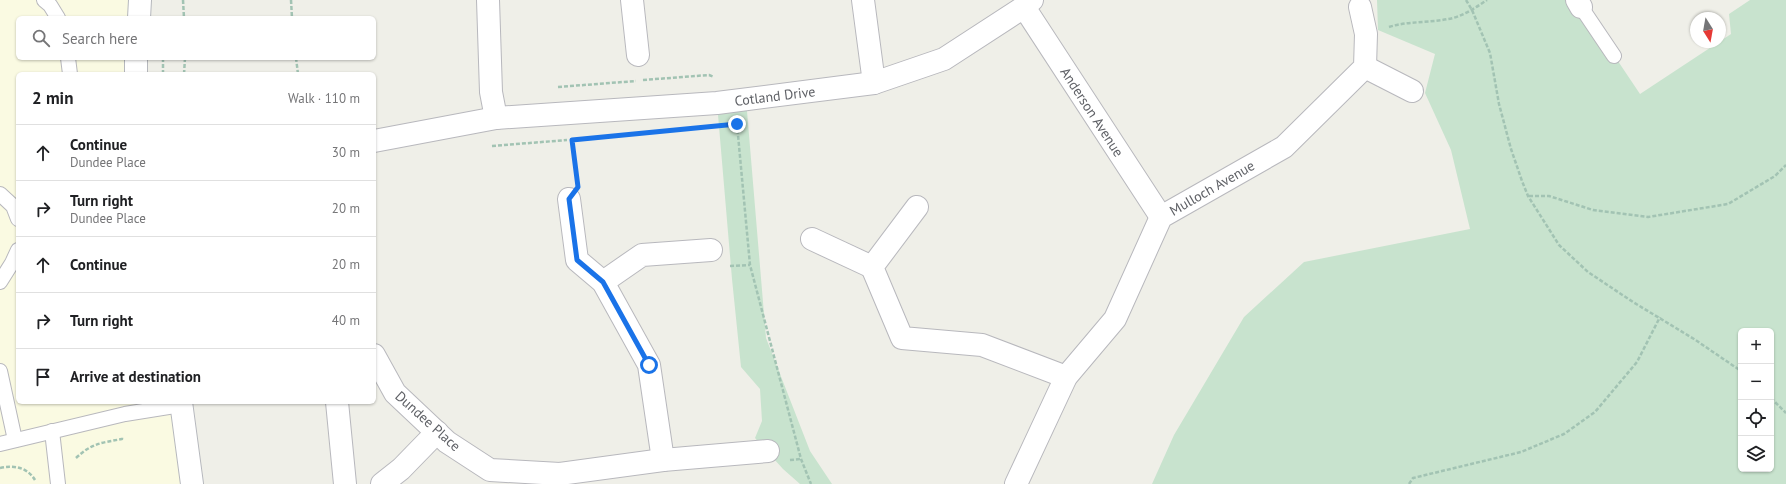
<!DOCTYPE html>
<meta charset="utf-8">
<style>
:root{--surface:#fff;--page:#f6f6f6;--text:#202124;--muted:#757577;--line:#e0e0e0}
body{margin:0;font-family:"PT Sans",sans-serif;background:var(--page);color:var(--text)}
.controls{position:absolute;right:12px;bottom:12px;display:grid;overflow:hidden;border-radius:6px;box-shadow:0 1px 3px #0004}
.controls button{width:36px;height:36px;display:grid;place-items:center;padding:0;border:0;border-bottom:1px solid var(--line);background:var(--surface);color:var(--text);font:20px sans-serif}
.compass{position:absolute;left:1690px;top:12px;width:36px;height:36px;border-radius:50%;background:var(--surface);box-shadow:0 1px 3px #0004;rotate:169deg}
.stop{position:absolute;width:12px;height:12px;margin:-9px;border:3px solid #1a73e8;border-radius:50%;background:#fff}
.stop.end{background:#1a73e8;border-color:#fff;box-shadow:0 1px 4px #0008}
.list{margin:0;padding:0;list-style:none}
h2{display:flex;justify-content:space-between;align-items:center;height:52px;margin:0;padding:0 16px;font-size:17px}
h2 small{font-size:13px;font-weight:400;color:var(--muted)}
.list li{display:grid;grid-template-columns:26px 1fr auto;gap:12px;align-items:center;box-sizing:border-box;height:56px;padding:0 16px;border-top:1px solid var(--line)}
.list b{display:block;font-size:15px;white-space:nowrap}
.list p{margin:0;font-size:13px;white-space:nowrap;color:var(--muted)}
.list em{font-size:13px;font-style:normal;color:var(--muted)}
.icon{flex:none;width:22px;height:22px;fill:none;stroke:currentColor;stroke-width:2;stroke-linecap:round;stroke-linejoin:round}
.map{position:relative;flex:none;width:1786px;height:484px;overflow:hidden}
.search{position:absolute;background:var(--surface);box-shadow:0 1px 3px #0004;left:16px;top:16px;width:360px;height:44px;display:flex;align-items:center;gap:10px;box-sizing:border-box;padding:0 14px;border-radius:6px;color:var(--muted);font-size:15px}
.panel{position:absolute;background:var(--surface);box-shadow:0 1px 3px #0004;left:16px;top:72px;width:360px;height:332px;border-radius:6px}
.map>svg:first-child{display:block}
</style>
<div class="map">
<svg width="1786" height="484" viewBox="0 0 1786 484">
<rect width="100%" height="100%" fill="#efefe8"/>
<path fill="#fafae2" d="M0 0H140L139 18H18V58H136V74H18V402H181L192 484H0Z"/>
<g fill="#c8e3ce" fill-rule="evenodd">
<path d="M1377 0H1577L1640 94 1731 34 1729 14 1750 0H1786V484H1152L1174 435 1244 317 1304 262 1470 229 1451 150 1425 93 1435 54 1378 30ZM1741 331H1771V469H1741Z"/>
<path d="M746 99 766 338 810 451 832 484H800L783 469 755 438 762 421 760 389 741 367 732 279 717 103Z"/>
</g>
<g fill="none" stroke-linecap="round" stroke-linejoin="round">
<g stroke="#b8b8bd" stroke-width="16">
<g id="service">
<path d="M44 0 50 5 58 18"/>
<path d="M1581 7 1614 56"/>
<path d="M68 58 70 74"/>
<path d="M0 194 13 206 18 219"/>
<path d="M0 282 12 263 18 250"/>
<path d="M0 371 15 440"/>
<path d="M52 431 58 484"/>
<path d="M0 444 125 414 181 405"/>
</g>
</g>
<g stroke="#b8b8bd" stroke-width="24">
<g id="minor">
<path d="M488 0 491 92 496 118"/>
<path d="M632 0 638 55"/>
<path d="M863 0 874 83"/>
<path d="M1577 0 1581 7"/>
<path d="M1024 7 1161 217"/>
<path d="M1365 67 1412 91"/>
<path d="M374 141 496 118 717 103 874 83 944 59 1024 7 1032 0"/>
<path d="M569 199 577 260 603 282 649 365 663 460"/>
<path d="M917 207 872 267 902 338 982 345 1066 377"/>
<path d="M812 239 872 267"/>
<path d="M603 282 642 255 711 250"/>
<path d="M374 355 395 393 447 442 490 470 560 474 663 460 768 451"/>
<path d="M337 402 345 484"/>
<path d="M382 484 401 469 437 432"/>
<path d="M1016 484 1066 377 1115 319 1161 217 1284 147 1365 67 1366 34 1360 7"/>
</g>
</g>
<g stroke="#b6b8bd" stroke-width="24">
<g id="secondary">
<path d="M139 18 140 0"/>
<path d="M136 58V74"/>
<path d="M181 402 192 484"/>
</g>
</g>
<g stroke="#a2c3b3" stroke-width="2.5" stroke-dasharray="4 2" stroke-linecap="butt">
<path d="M183 0 184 18"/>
<path d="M291 0 292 18"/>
<path d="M1466 0 1472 10 1490 53 1499 104 1511 149 1522 181 1528 196 1559 245 1588 272 1633 302 1694 339 1741 371"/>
<path d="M1389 27C1408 21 1428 23 1448 19 1462 17 1475 8 1487 0"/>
<path d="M163 58V74"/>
<path d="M296 58 298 74"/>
<path d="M184 74 185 58"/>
<path d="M643 80 709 75 714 77"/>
<path d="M558 87 636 81"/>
<path d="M737 124 750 265 801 459 811 484"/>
<path d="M572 140 577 177"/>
<path d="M492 146 567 140"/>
<path d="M1529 196H1549L1593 210 1648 217 1728 204 1775 176 1786 165"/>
<path d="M730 266 750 265"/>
<path d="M1771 398 1786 413"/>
<path d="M76 458C92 443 101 443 122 439V436"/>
<path d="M790 460 801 459"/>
<path d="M0 468C14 465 27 467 35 480"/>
<path d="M1409 484 1413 478 1521 452 1564 434 1595 412 1637 362 1660 317"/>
</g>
<use href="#service" stroke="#fff" stroke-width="14"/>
<use href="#minor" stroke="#fff" stroke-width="22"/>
<use href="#secondary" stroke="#fff" stroke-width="22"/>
</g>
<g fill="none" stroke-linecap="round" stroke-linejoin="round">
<path stroke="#1a73e8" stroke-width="5" d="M649 365 603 282 577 260 569 199 578 187 572 140 737 124"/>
</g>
<g text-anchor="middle" stroke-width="3" stroke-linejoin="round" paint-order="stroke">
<g font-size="14" fill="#5f6166" stroke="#fff">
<text transform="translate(775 96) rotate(-7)" y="5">Cotland Drive</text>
<text transform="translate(1092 112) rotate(57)" y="5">Anderson Avenue</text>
<text transform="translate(1212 188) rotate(-30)" y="5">Mulloch Avenue</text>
<text transform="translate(428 421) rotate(42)" y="5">Dundee Place</text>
</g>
</g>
</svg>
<div class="controls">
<button>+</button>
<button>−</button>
<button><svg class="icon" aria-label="locate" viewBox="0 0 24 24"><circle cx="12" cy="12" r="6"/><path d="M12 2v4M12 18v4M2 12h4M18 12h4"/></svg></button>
<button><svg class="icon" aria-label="layers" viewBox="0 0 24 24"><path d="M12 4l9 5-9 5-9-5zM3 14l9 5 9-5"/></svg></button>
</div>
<svg class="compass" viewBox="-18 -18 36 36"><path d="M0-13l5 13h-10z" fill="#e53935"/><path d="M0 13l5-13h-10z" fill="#757577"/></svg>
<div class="stop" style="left:649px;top:365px"></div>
<div class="stop end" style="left:737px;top:124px"></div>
<div class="search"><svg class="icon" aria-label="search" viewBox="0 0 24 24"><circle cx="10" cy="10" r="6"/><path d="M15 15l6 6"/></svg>Search here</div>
<section class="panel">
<h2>2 min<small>Walk · 110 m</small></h2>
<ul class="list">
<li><svg class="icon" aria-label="ahead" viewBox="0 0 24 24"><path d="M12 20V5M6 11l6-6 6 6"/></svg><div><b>Continue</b><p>Dundee Place</p></div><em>30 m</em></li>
<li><svg class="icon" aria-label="right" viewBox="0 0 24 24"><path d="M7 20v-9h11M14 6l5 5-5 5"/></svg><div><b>Turn right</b><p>Dundee Place</p></div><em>20 m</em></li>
<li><svg class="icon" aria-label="ahead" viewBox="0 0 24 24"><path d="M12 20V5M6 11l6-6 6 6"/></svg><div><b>Continue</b></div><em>20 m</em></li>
<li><svg class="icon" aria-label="right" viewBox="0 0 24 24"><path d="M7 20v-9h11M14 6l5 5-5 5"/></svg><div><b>Turn right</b></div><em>40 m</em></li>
<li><svg class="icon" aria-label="arrive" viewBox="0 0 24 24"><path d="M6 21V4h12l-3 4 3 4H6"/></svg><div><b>Arrive at destination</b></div></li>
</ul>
</section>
</div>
